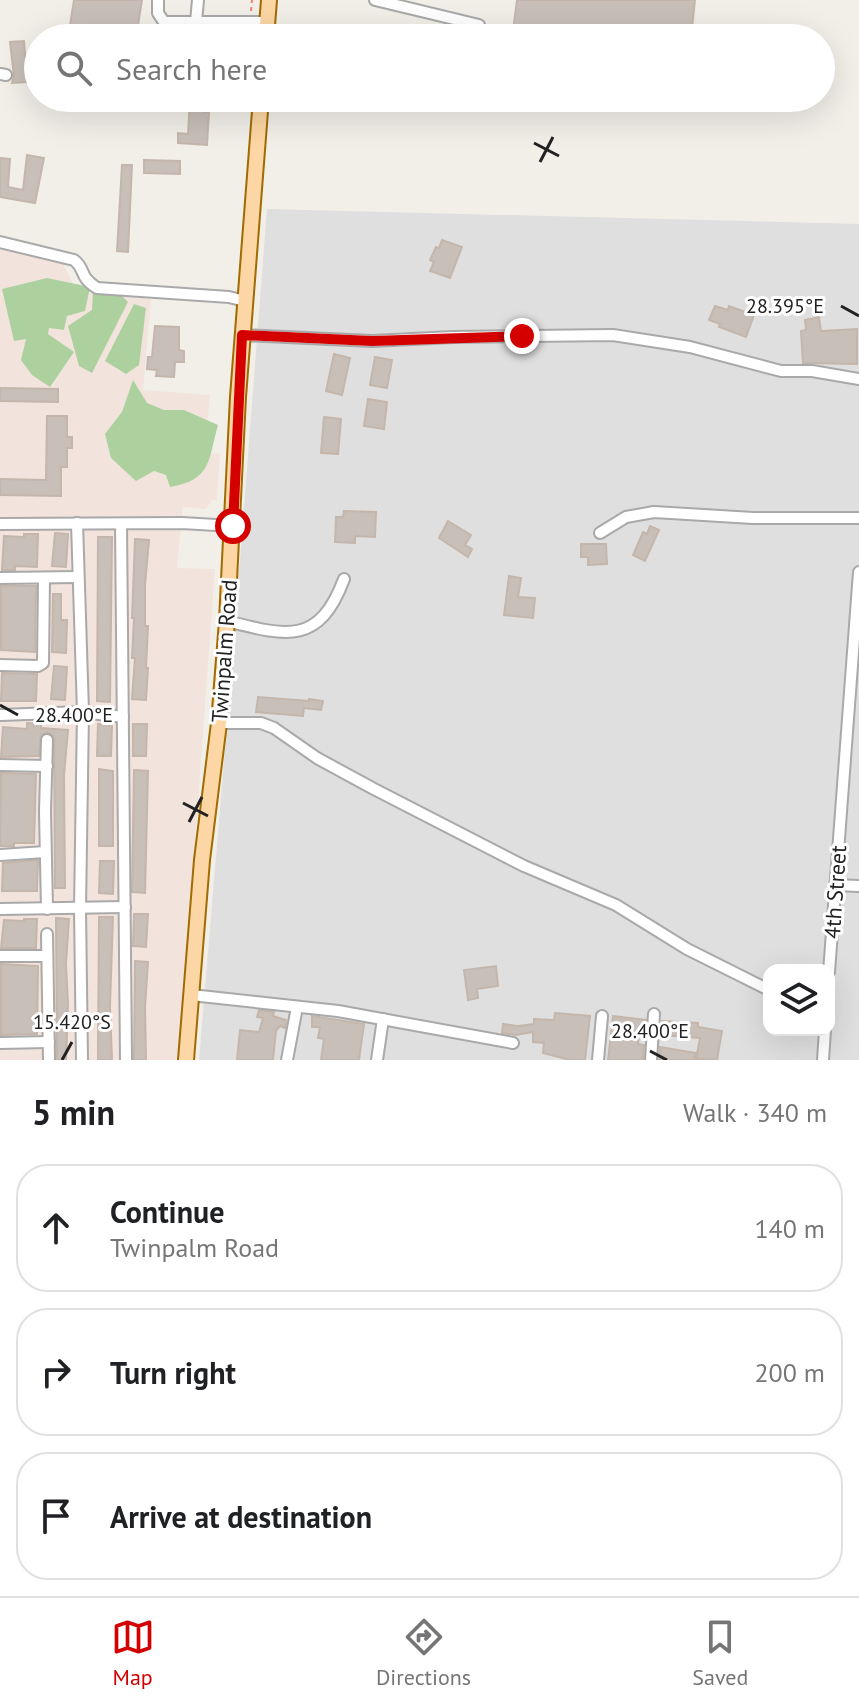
<!DOCTYPE html>
<meta charset="utf-8">
<style>
:root{--surface:#fff;--page:#f6f6f6;--text:#202124;--muted:#757577;--line:#e0e0e0;--accent:#d40000}
body{margin:0;font-family:"PT Sans",sans-serif;background:var(--page);color:var(--text)}
.controls{position:absolute;right:24px;bottom:24px;display:grid;overflow:hidden;border-radius:16px;box-shadow:0 8px 32px #0002}
.controls button{width:72px;height:72px;display:grid;place-items:center;padding:0;border:0;border-bottom:2px solid var(--line);background:var(--surface);color:var(--text);font:40px sans-serif}
.stop{position:absolute;width:24px;height:24px;margin:-18px;border:6px solid #d40000;border-radius:50%;background:#fff}
.stop.end{background:#d40000;border-color:#fff;box-shadow:0 2px 8px #0008}
.list{margin:0;padding:0;list-style:none}
h2{display:flex;justify-content:space-between;align-items:center;height:104px;margin:0;padding:0 32px;font-size:34px}
h2 small{font-size:26px;font-weight:400;color:var(--muted)}
.list li{display:grid;grid-template-columns:52px 1fr auto;gap:24px;align-items:center;box-sizing:border-box;height:128px;margin:0 16px 16px;padding:0 16px;border:2px solid var(--line);border-radius:32px}
.list b{display:block;font-size:30px;white-space:nowrap}
.list p{margin:0;font-size:26px;white-space:nowrap;color:var(--muted)}
.list em{font-size:26px;font-style:normal;color:var(--muted)}
.icon{flex:none;width:44px;height:44px;fill:none;stroke:currentColor;stroke-width:2;stroke-linecap:round;stroke-linejoin:round}
.map{position:relative;flex:none;width:859px;height:1060px;overflow:hidden}
.search{position:absolute;background:var(--surface);box-shadow:0 8px 32px #0002;left:24px;right:24px;top:24px;height:88px;display:flex;align-items:center;gap:20px;box-sizing:border-box;padding:0 28px;border-radius:44px;color:var(--muted);font-size:30px}
.sheet{height:536px;background:var(--surface)}
nav{display:flex;justify-content:space-around;align-items:center;box-sizing:border-box;height:112px;border-top:2px solid var(--line);background:var(--surface);font-size:22px;color:var(--muted)}
nav a{display:grid;justify-items:center;gap:4px}
nav .on{color:var(--accent)}
.map>svg:first-child{display:block}
</style>
<div class="map">
<svg width="859" height="1060" viewBox="0 0 859 1060">
<rect width="100%" height="100%" fill="#f2efe9"/>
<path fill="#e0dfdf" fill-rule="evenodd" d="M267 209 859 224V1060H199L230 690ZM769 970H829V1030H769Z"/>
<path fill="#f3e3dd" d="M0 244 60 258 77 292 151 299 143 390 210 395 205 453 220 454 217 500H212L206 509 183 507 177 568 215 569 179 1060H0Z"/>
<g fill="#add19e">
<path d="M47 278 90 287 85 311 67 316 64 330 49 328 48 334 74 352 50 387 32 375 21 360 26 339 14 341 2 289Z"/>
<path d="M93 291 118 292 128 302 92 373 79 366 68 326 92 310Z"/>
<path d="M134 304 146 308 139 365 126 374 105 361Z"/>
<path d="M133 380 147 403 164 410H184L218 425C208 460 212 480 170 487L166 475 154 471 136 481 111 458 105 434 122 412Z"/>
</g>
<g fill="#c7bfb8" stroke="#c4b6ab" stroke-width="2">
<path d="M74 0H142L136 38H68Z"/>
<path d="M517 0H695L691 38H512Z"/>
<path d="M24 41 27 82 12 83 14 76 10 42Z"/>
<path d="M190 98H206L204 112H209L207 145 178 143V133L188 134Z"/>
<path d="M27 155 44 158 35 203 0 197V158L10 159 8 187 23 190Z"/>
<path d="M144 160 180 161V174L144 173Z"/>
<path d="M122 165H132L128 252 117 251Z"/>
<path d="M442 240 462 247 450 278 430 271 434 262 430 260 436 247 439 248Z"/>
<path d="M715 306 728 310 729 306 754 315 746 337 719 327 720 324 709 320Z"/>
<path d="M819 317 821 331 857 329V364L803 363 801 331 806 330 805 320Z"/>
<path d="M155 326 179 327V350L184 351V362H175L174 377 156 376 157 370 147 369 148 357H152Z"/>
<path d="M334 354 350 358 342 395 326 391Z"/>
<path d="M375 357 392 360 387 388 370 385Z"/>
<path d="M0 388 58 389V402L0 401Z"/>
<path d="M368 399 387 402 384 429 364 426Z"/>
<path d="M47 416H67V437H72V448H67V467H61V496L0 495V479L46 480Z"/>
<path d="M324 417 341 419 338 454 321 453Z"/>
<path d="M344 511 376 512 375 537 355 536V543L335 542 336 517H343Z"/>
<path d="M448 521 471 535 465 545 472 549 468 557 439 538Z"/>
<path d="M650 526 659 530 645 561 633 555 643 532 647 534Z"/>
<path d="M55 533 68 534 66 567 52 566Z"/>
<path d="M24 534H38L37 567 15 566V570H2L4 536 24 537Z"/>
<path d="M98 537H112L110 702 97 701Z"/>
<path d="M135 539 149 540 145 585V626H148L146 668H148L146 700 132 699 135 658H132L134 618H132Z"/>
<path d="M581 544H606L607 564 588 565V557H581Z"/>
<path d="M509 576 521 578 518 597 535 598 533 618 504 615Z"/>
<path d="M1 586H36L35 652 1 650Z"/>
<path d="M53 594H61V620H67L66 653 52 652Z"/>
<path d="M54 666 67 667 65 700 51 699Z"/>
<path d="M2 673 37 674 36 701H1Z"/>
<path d="M258 697 309 701V699L323 701 321 710 304 708 303 716 256 712Z"/>
<path d="M27 723 41 724V728L68 730 64 775 65 888H55L54 737 48 732 41 735 39 756 1 757 3 727 27 729Z"/>
<path d="M98 724 112 725 111 756H97Z"/>
<path d="M133 724H147L146 756H133Z"/>
<path d="M99 769 113 771V846H99Z"/>
<path d="M134 770 148 771 145 893 132 892Z"/>
<path d="M1 773 36 774 34 843H14V846H0Z"/>
<path d="M38 860 37 891H2L3 863Z"/>
<path d="M100 861H114L113 894 99 893Z"/>
<path d="M134 914H148L146 947 133 946Z"/>
<path d="M99 917H113L110 1006 112 1060H98Z"/>
<path d="M56 918 69 919 66 964 68 1005 66 1060H57Z"/>
<path d="M24 919H37L36 948H1L4 920 24 921Z"/>
<path d="M135 961 148 962 145 1007 146 1060H134Z"/>
<path d="M1 964 38 966 37 1034 1 1035Z"/>
<path d="M496 966 498 986 477 989 478 998 468 1000 464 970Z"/>
<path d="M259 1010 274 1012 273 1016 286 1020 285 1028 280 1026 276 1031 273 1060H237L240 1030 259 1032 263 1018 257 1017Z"/>
<path d="M555 1013 590 1016 585 1060H570L543 1053 544 1043 533 1042V1032L516 1035 502 1033 503 1024 518 1026 534 1024V1019L554 1020Z"/>
<path d="M312 1016 364 1024 359 1060H321L324 1039 318 1038 320 1027H312Z"/>
<path d="M613 1016 646 1020 645 1034H639L638 1044 644 1045 643 1060H608Z"/>
<path d="M662 1021 698 1023V1027L722 1031 717 1060 696 1059 700 1038 661 1035Z"/>
<path d="M660 1047 696 1053 694 1060H659Z"/>
</g>
<g fill="none" stroke-linecap="round" stroke-linejoin="round">
<g stroke="#a9a9a9" stroke-width="14">
<g id="minor">
<path d="M158 0V13L164 22H267"/>
<path d="M375 0 479 25"/>
<path d="M196 22 198 0"/>
<path d="M0 74 6 75"/>
<path d="M0 242 74 260C86 269 78 276 97 288L229 297 245 301"/>
<path d="M242 335 372 341 453 337 613 335 690 347 781 371H812L859 379"/>
<path d="M77 523 83 712 80 909 82 1060"/>
<path d="M0 524 182 523 233 526"/>
<path d="M121 524 126 1060"/>
<path d="M600 533 626 517 654 512 753 518H859"/>
<path d="M0 578 78 577"/>
<path d="M227 621C286 636 319 646 344 579"/>
<path d="M0 665 38 666 43 663 44 578"/>
<path d="M0 715 83 712 123 717"/>
<path d="M219 723H261L274 728 317 758 374 789 524 866 616 905 687 949 769 990"/>
<path d="M0 765 47 766"/>
<path d="M0 855 45 852"/>
<path d="M835 885 859 886"/>
<path d="M0 909 125 907"/>
<path d="M47 909 45 811 47 740"/>
<path d="M47 934 49 1060"/>
<path d="M0 956H47"/>
<path d="M829 972 859 572"/>
<path d="M191 995 338 1011 513 1043"/>
<path d="M0 1043 49 1042"/>
<path d="M287 1060 297 1007"/>
<path d="M377 1060 383 1019"/>
<path d="M598 1060 602 1016"/>
<path d="M651 1060 654 1014"/>
<path d="M823 1060 825 1030"/>
</g>
</g>
<g stroke="#a06b00" stroke-width="18">
<g id="major">
<path d="M266 38 269 0"/>
<path d="M186 1060 202 860 219 723 227 621 238 397 261 98"/>
</g>
</g>
<path stroke="#fa8072" stroke-width="2" stroke-dasharray="4 4" stroke-linecap="butt" d="M251 11 252 0"/>
<use href="#minor" stroke="#fff" stroke-width="10"/>
<use href="#major" stroke="#fcd6a4" stroke-width="14"/>
</g>
<g fill="none" stroke-linecap="round" stroke-linejoin="round">
<path stroke="#d40000" stroke-width="10" d="M233 526 242 335 372 341 522 336"/>
</g>
<path fill="none" stroke="#222" stroke-width="3" d="M534 143 559 156M540 162 553 137M841 306 859 316M0 705 18 715M183 803 208 816M189 822 202 797M650 1051 667 1060M62 1060 72 1042"/>
<g text-anchor="middle" stroke-width="6" stroke-linejoin="round" paint-order="stroke">
<g font-size="22" fill="#222" stroke="#fff">
<text transform="translate(224 651) rotate(-86)" y="8">Twinpalm Road</text>
<text transform="translate(835 892) rotate(-86)" y="8">4th Street</text>
</g>
</g>
<g font-size="20" text-anchor="middle" fill="#222" stroke="#fff" stroke-width="6" stroke-linejoin="round" paint-order="stroke">
<text x="785" y="313">28.395°E</text>
<text x="74" y="722">28.400°E</text>
<text x="72" y="1029">15.420°S</text>
<text x="650" y="1038">28.400°E</text>
</g>
</svg>
<div class="controls">
<button><svg class="icon" aria-label="layers" viewBox="0 0 24 24"><path d="M12 4l9 5-9 5-9-5zM3 14l9 5 9-5"/></svg></button>
</div>
<div class="stop" style="left:233px;top:526px"></div>
<div class="stop end" style="left:522px;top:336px"></div>
<div class="search"><svg class="icon" aria-label="search" viewBox="0 0 24 24"><circle cx="10" cy="10" r="6"/><path d="M15 15l6 6"/></svg>Search here</div>
</div>
<section class="sheet">
<h2>5 min<small>Walk · 340 m</small></h2>
<ul class="list">
<li><svg class="icon" aria-label="ahead" viewBox="0 0 24 24"><path d="M12 20V5M6 11l6-6 6 6"/></svg><div><b>Continue</b><p>Twinpalm Road</p></div><em>140 m</em></li>
<li><svg class="icon" aria-label="right" viewBox="0 0 24 24"><path d="M7 20v-9h11M14 6l5 5-5 5"/></svg><div><b>Turn right</b></div><em>200 m</em></li>
<li><svg class="icon" aria-label="arrive" viewBox="0 0 24 24"><path d="M6 21V4h12l-3 4 3 4H6"/></svg><div><b>Arrive at destination</b></div></li>
</ul>
</section>
<nav>
<a class="on"><svg class="icon" aria-label="map" viewBox="0 0 24 24"><path d="M3 6l6-2 6 2 6-2v14l-6 2-6-2-6 2zM9 4v14M15 6v14"/></svg>Map</a>
<a><svg class="icon" aria-label="directions" viewBox="0 0 24 24"><path d="M12 3l9 9-9 9-9-9zM9 14v-3h6M13 9l2 2-2 2"/></svg>Directions</a>
<a><svg class="icon" aria-label="saved" viewBox="0 0 24 24"><path d="M7 4h10v16l-5-4-5 4z"/></svg>Saved</a>
</nav>
